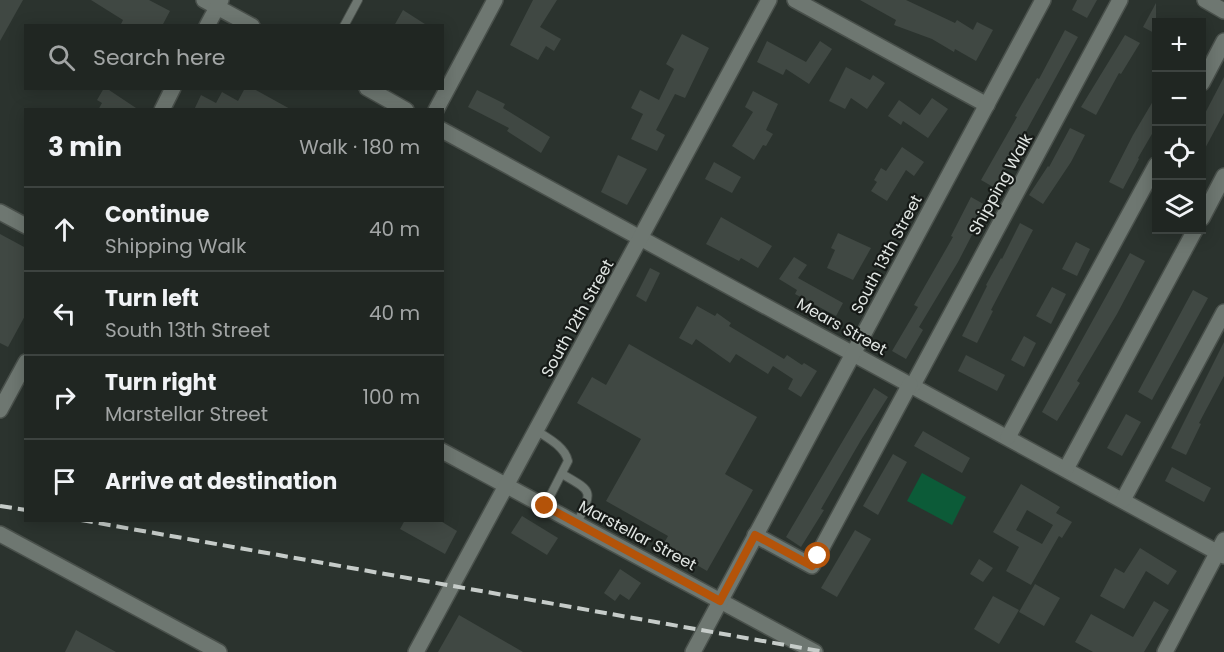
<!DOCTYPE html>
<meta charset="utf-8">
<style>
:root{--surface:#202622;--page:#2d322f;--text:#f1f3f6;--muted:#a2a5a5;--line:#3d4340}
body{margin:0;font-family:Poppins,sans-serif;background:var(--page);color:var(--text)}
.controls{position:absolute;right:18px;top:18px;display:grid;overflow:hidden;border-radius:0px;box-shadow:0 3px 15px #0003}
.controls button{width:54px;height:54px;display:grid;place-items:center;padding:0;border:0;border-bottom:2px solid var(--line);background:var(--surface);color:var(--text);font:30px sans-serif}
.stop{position:absolute;width:18px;height:18px;margin:-14px;border:4px solid #b45309;border-radius:50%;background:#fff}
.stop.end{background:#b45309;border-color:#fff;box-shadow:0 2px 6px #0008}
.list{margin:0;padding:0;list-style:none}
h2{display:flex;justify-content:space-between;align-items:center;height:78px;margin:0;padding:0 24px;font-size:26px}
h2 small{font-size:20px;font-weight:400;color:var(--muted)}
.list li{display:grid;grid-template-columns:39px 1fr auto;gap:18px;align-items:center;box-sizing:border-box;height:84px;padding:0 24px;border-top:2px solid var(--line)}
.list b{display:block;font-size:22px;white-space:nowrap}
.list p{margin:0;font-size:20px;white-space:nowrap;color:var(--muted)}
.list em{font-size:20px;font-style:normal;color:var(--muted)}
.icon{flex:none;width:33px;height:33px;fill:none;stroke:currentColor;stroke-width:2;stroke-linecap:round;stroke-linejoin:round}
.map{position:relative;flex:none;width:1224px;height:652px;overflow:hidden}
.search{position:absolute;background:var(--surface);box-shadow:0 3px 15px #0003;left:24px;top:24px;width:420px;height:66px;display:flex;align-items:center;gap:15px;box-sizing:border-box;padding:0 21px;border-radius:0px;color:var(--muted);font-size:22px}
.panel{position:absolute;background:var(--surface);box-shadow:0 3px 15px #0003;left:24px;top:108px;width:420px;height:414px;border-radius:0px}
.map>svg:first-child{display:block}
</style>
<div class="map">
<svg width="1224" height="652" viewBox="0 0 1224 652">
<rect width="100%" height="100%" fill="#2b332e"/>
<path fill="#0c5b38" d="M922 473 966 497 952 525 907 501Z"/>
<g fill="#404843" fill-rule="evenodd">
<path d="M0 0H23L0 41Z"/>
<path d="M91 0H149L170 11 162 26H120L123 20Z"/>
<path d="M533 0H557L540 27 561 39 554 51 546 46 538 60 510 45Z"/>
<path d="M860 0H906L955 23 957 20 973 30 977 22 993 30 976 61 955 49 954 52 932 39 894 25 896 20Z"/>
<path d="M1077 0H1097L1087 18 1072 10Z"/>
<path d="M1156 3V34L1143 27Z"/>
<path d="M403 10 428 26H394Z"/>
<path d="M1065 30 1078 37 995 188 981 180 1017 117 1015 116 1037 78 1039 79Z"/>
<path d="M682 34 709 48 685 98 675 94 656 130 665 135 657 151 631 139 643 114 631 108 640 90 659 100 674 69 666 64Z"/>
<path d="M1125 35 1140 43 1121 74 1119 73 1096 115 1081 107Z"/>
<path d="M767 41 806 62 820 41 832 49 809 84 786 69 783 75 757 62Z"/>
<path d="M846 67 870 80 873 75 885 83 867 109 851 98 845 109 829 101Z"/>
<path d="M1224 77V113L1202 154V119Z"/>
<path d="M104 88H106L139 110H98L102 103 97 100Z"/>
<path d="M245 88H252L292 110H194L201 95 216 103 222 92 238 101Z"/>
<path d="M477 90 505 104 503 108 550 137 541 153 507 131 509 128 468 107Z"/>
<path d="M753 91 778 104 766 130 773 134 766 146 763 145 754 160 732 146 753 112 745 107Z"/>
<path d="M1156 96V127L1138 158 1139 159 1123 189 1109 182 1133 135Z"/>
<path d="M932 98 948 109 928 138 903 121 901 125 888 116 899 100 920 115Z"/>
<path d="M1070 128 1085 135 1071 162 1043 204 1029 195 1048 166 1049 167Z"/>
<path d="M902 147 924 162 914 176 906 170 887 201 871 191 877 182 874 180 881 168 886 171Z"/>
<path d="M618 155 647 169 627 205 601 192Z"/>
<path d="M714 162 741 177 732 193 705 179Z"/>
<path d="M971 197 987 206 958 262 919 327 923 330 906 359 892 351 918 307 914 305 953 237 951 236Z"/>
<path d="M721 217 772 246 758 268 741 258 739 261 706 244Z"/>
<path d="M1020 223 1033 230 991 310 993 311 977 343 962 336 987 286 986 285 1001 258 1002 259Z"/>
<path d="M838 233 871 248 853 280 827 268 835 250 831 248Z"/>
<path d="M0 234 26 248V314L8 347 0 343Z"/>
<path d="M1076 242 1090 249 1077 276 1062 269Z"/>
<path d="M1130 253 1145 261 1117 314 1077 381 1080 383 1057 421 1042 412Z"/>
<path d="M794 257 807 265 798 278 843 303 836 316 795 294 797 290 779 279Z"/>
<path d="M650 268 660 273 646 302 636 296Z"/>
<path d="M1052 287 1066 294 1051 324 1036 316Z"/>
<path d="M1193 290 1208 298 1152 400 1138 392Z"/>
<path d="M697 306 715 316 717 313 731 323 729 326 784 359 787 355 802 365 804 363 817 371 801 397 788 389 793 379 773 366 768 374 736 354 730 363 696 339 692 345 679 338Z"/>
<path d="M1024 336 1036 343 1024 367 1011 360Z"/>
<path d="M1224 342V376L1199 423 1201 424 1186 455 1171 448Z"/>
<path d="M629 344 757 417 725 474 753 490 707 571 663 545 668 536 606 501 641 439 577 403 592 377 606 385Z"/>
<path d="M966 355 1005 375 997 391 958 371Z"/>
<path d="M874 388 888 397 861 440 821 509 824 510 801 547 786 537Z"/>
<path d="M1126 414 1141 422 1122 456 1107 448Z"/>
<path d="M923 431 970 458 962 473 914 446Z"/>
<path d="M893 454 907 462 878 515 863 506Z"/>
<path d="M1172 467 1211 488 1204 502 1165 481Z"/>
<path d="M1021 484 1060 507 1056 513 1072 522 1062 538 1059 536 1031 585 1006 571 1019 547 993 532ZM1027 510 1053 525 1042 544 1016 530Z"/>
<path d="M522 516 558 538 547 555 511 533Z"/>
<path d="M405 520H439L457 531 445 554 400 529Z"/>
<path d="M855 530 871 539 837 597 821 588Z"/>
<path d="M1140 548 1177 571 1168 585 1146 571 1124 609 1100 596 1115 568 1124 573Z"/>
<path d="M979 559 993 568 983 582 970 574Z"/>
<path d="M620 569 641 583 629 600 620 594 615 601 604 593Z"/>
<path d="M1035 584 1060 598 1044 626 1019 612Z"/>
<path d="M993 596 1019 610 999 644 974 629Z"/>
<path d="M1154 601 1169 610 1144 652H1093L1075 642 1091 614 1133 637Z"/>
<path d="M459 615 523 652H438Z"/>
<path d="M76 630 116 652H65Z"/>
</g>
<g fill="none" stroke-linecap="round" stroke-linejoin="round">
<g stroke="#49504b" stroke-width="10">
<g id="lane">
<path d="M344 26 358 0"/>
<path d="M537 431C548 438 565 447 568 461L545 506"/>
<path d="M562 474C593 492 593 490 577 523"/>
</g>
</g>
<g stroke="#49504b" stroke-width="18">
<g id="street">
<path d="M204 0 252 26"/>
<path d="M795 0 987 105"/>
<path d="M1205 0 1224 11"/>
<path d="M207 26 221 0"/>
<path d="M1202 83 1224 41"/>
<path d="M367 88 406 110"/>
<path d="M162 110 173 88"/>
<path d="M436 110 495 0"/>
<path d="M442 130 1224 556"/>
<path d="M0 212 26 226"/>
<path d="M1202 218 1224 176"/>
<path d="M913 385 1120 0"/>
<path d="M0 410 26 362"/>
<path d="M1008 437 1156 165"/>
<path d="M442 451 815 652"/>
<path d="M1066 469 1195 230"/>
<path d="M1123 500 1224 312"/>
<path d="M0 534 219 652"/>
<path d="M755 535 812 566 910 384"/>
<path d="M416 652 769 0"/>
<path d="M693 652 1043 0"/>
<path d="M1165 652 1224 540"/>
</g>
</g>
<use href="#lane" stroke="#6e7771" stroke-width="8"/>
<use href="#street" stroke="#6e7771" stroke-width="15"/>
<g stroke="#c6ccc9" stroke-width="4" stroke-dasharray="12 6" stroke-linecap="butt">
<path d="M0 506 26 510"/>
<path d="M81 520 825 652"/>
</g>
</g>
<g fill="none" stroke-linecap="round" stroke-linejoin="round">
<path stroke="#b45309" stroke-width="8" d="M545 506 720 601 755 535 812 566 818 556"/>
</g>
<g text-anchor="middle" stroke-width="4.5" stroke-linejoin="round" paint-order="stroke">
<g font-size="16" fill="#e1e6e3" stroke="#161a17">
<text transform="translate(1000 184) rotate(-61)" y="6">Shipping Walk</text>
<text transform="translate(886 254) rotate(-62)" y="6">South 13th Street</text>
<text transform="translate(577 318) rotate(-61)" y="6">South 12th Street</text>
<text transform="translate(842 326) rotate(29)" y="6">Mears Street</text>
<text transform="translate(638 535) rotate(28)" y="6">Marstellar Street</text>
</g>
</g>
</svg>
<div class="controls">
<button>+</button>
<button>−</button>
<button><svg class="icon" aria-label="locate" viewBox="0 0 24 24"><circle cx="12" cy="12" r="6"/><path d="M12 2v4M12 18v4M2 12h4M18 12h4"/></svg></button>
<button><svg class="icon" aria-label="layers" viewBox="0 0 24 24"><path d="M12 4l9 5-9 5-9-5zM3 14l9 5 9-5"/></svg></button>
</div>
<div class="stop" style="left:818px;top:556px"></div>
<div class="stop end" style="left:545px;top:506px"></div>
<div class="search"><svg class="icon" aria-label="search" viewBox="0 0 24 24"><circle cx="10" cy="10" r="6"/><path d="M15 15l6 6"/></svg>Search here</div>
<section class="panel">
<h2>3 min<small>Walk · 180 m</small></h2>
<ul class="list">
<li><svg class="icon" aria-label="ahead" viewBox="0 0 24 24"><path d="M12 20V5M6 11l6-6 6 6"/></svg><div><b>Continue</b><p>Shipping Walk</p></div><em>40 m</em></li>
<li><svg class="icon" aria-label="left" viewBox="0 0 24 24"><path d="M17 20v-9H6M10 6l-5 5 5 5"/></svg><div><b>Turn left</b><p>South 13th Street</p></div><em>40 m</em></li>
<li><svg class="icon" aria-label="right" viewBox="0 0 24 24"><path d="M7 20v-9h11M14 6l5 5-5 5"/></svg><div><b>Turn right</b><p>Marstellar Street</p></div><em>100 m</em></li>
<li><svg class="icon" aria-label="arrive" viewBox="0 0 24 24"><path d="M6 21V4h12l-3 4 3 4H6"/></svg><div><b>Arrive at destination</b></div></li>
</ul>
</section>
</div>
